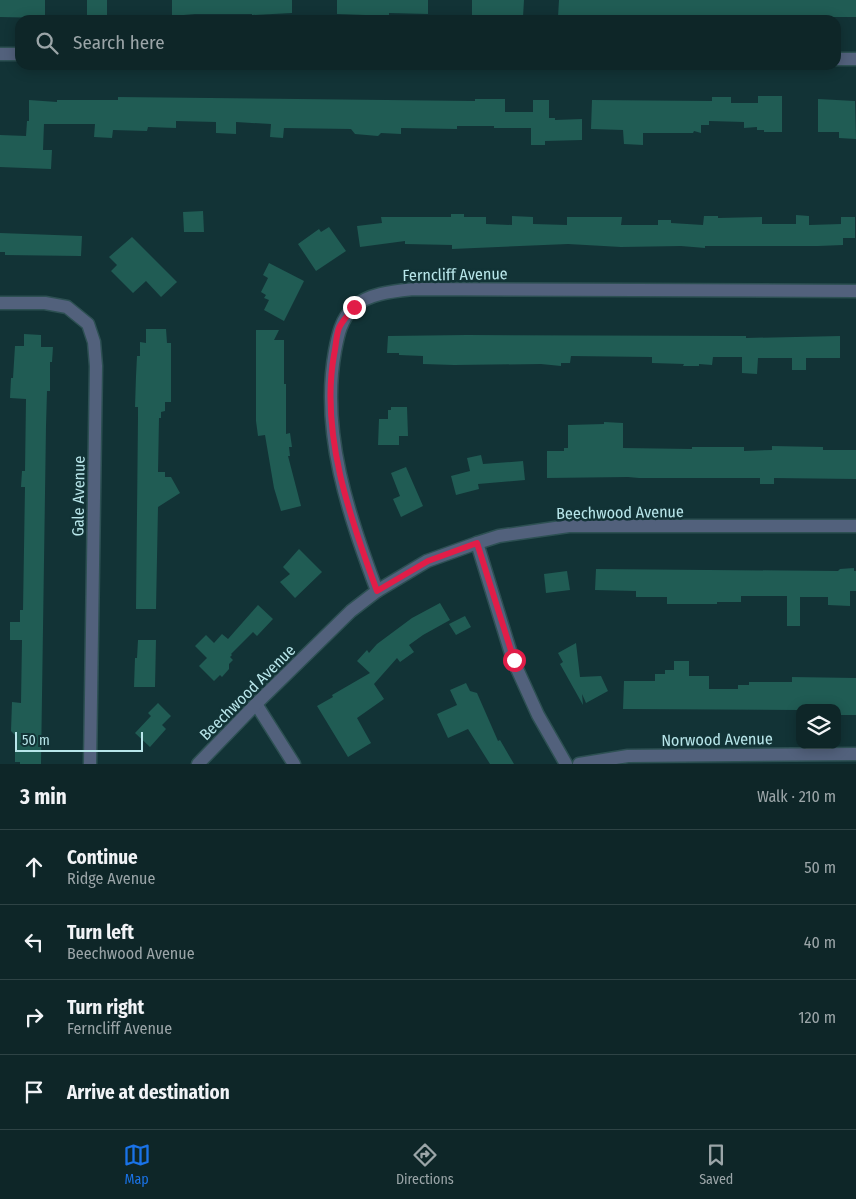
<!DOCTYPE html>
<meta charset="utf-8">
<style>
:root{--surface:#0e2628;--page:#1c3234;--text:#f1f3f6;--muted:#9ba5a8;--line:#2e4345;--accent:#1a73e8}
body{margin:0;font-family:"Fira Sans Condensed",sans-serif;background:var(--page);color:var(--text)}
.controls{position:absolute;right:15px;bottom:15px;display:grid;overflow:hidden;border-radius:10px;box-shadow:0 2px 12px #0003}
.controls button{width:45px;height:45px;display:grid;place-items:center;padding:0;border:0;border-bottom:1px solid var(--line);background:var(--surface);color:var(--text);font:25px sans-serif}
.scale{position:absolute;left:15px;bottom:12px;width:128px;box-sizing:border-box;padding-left:5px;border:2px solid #b8e6ea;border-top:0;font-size:14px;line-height:18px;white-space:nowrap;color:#b8e6ea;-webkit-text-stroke:4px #123336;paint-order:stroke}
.stop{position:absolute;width:15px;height:15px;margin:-11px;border:4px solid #e11d48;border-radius:50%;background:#fff}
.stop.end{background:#e11d48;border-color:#fff;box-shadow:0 1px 5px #0008}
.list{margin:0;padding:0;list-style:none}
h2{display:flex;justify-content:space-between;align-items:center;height:65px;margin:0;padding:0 20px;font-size:21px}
h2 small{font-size:16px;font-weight:400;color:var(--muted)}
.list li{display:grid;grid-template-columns:32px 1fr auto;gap:15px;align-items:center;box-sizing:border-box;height:75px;padding:0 20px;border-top:1px solid var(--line)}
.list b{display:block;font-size:19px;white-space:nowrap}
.list p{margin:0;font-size:16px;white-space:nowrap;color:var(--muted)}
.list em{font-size:16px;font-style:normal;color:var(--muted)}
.icon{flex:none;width:28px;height:28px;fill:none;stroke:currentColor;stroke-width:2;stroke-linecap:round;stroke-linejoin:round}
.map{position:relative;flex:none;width:856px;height:764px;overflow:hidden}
.search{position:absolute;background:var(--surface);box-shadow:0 2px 12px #0003;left:15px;right:15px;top:15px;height:55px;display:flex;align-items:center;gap:12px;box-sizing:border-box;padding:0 18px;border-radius:15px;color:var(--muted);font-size:19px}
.sheet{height:365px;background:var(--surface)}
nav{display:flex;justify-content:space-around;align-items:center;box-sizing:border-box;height:70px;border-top:1px solid var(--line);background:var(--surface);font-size:14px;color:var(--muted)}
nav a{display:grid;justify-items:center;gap:2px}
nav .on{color:var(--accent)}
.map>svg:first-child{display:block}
</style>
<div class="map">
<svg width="856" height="764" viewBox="0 0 856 764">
<rect width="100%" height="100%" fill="#123336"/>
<g fill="#205c54">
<path d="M0 0H45V18L0 17Z"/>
<rect x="87" y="0" width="20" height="20"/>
<path d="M172 0H292V13L252 15V14H195L172 16Z"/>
<path d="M337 0H428V14L389 13V15H365L337 14Z"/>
<path d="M472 0H524L523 17 493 16V20H472Z"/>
<path d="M559 0H856V17H786V16L754 18V17L746 16H713V17L701 18 667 16 666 17H645V20H636L558 17Z"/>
<path d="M758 96H782V132H764V130H757V127L744 128V122L709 121V125H701V133L694 131 693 133H643V145L624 144 623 130 591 129 592 100 712 101V97H731V103H758Z"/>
<path d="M118 97 475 101V99H505V112H533V100H549V118H555V120L582 119V140L545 141V145H531V128H494V126H457V129L401 128V134L381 133 378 136 355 134 351 129 284 128 283 138 270 137 271 124 236 122V134L216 133V122L176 121V128L148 127 147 131 113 130 112 138 94 137 95 124H44L43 150H52L51 169 0 167V135L26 136 27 121H29V100L57 102V100H118Z"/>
<path d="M818 99 855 101 856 139 839 138V132H818Z"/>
<path d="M203 211 204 232H184L183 212Z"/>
<path d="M451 214H464V217H486V224L512 225V216L533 217V224L567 225V217H622L621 225H658V220H671V223L703 225 704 216H718V218L762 217V224H796V215L809 216V225L841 224V217H855V238H843V245L818 246H705V248L681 246 621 247 568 244 452 249V245L405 244V241L360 247 357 226 382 223 381 217H451Z"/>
<path d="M329 227 346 251 316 271 298 244 319 229 321 232Z"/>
<path d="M0 233 82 236 81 256 5 255V252H0Z"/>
<path d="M132 237 177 282 161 297 146 281 133 293 111 271 117 265 109 257Z"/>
<path d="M269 263 304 281 284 321 264 310 269 300 264 298 266 295 261 292 268 278 263 275Z"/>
<path d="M146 329H166L167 343H171V402H165V411L161 412V418H159L158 472H165V477H171L180 493 158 507 156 609H136L138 417V407H135L136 376 137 356H140V342L146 343Z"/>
<path d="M256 330H279L274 340H284V384H286V434L290 433 292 447H289L290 456H288L301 506 281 511 274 488 265 435 258 436 256 421Z"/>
<path d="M24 334 41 335V347H53L52 362H50V391H47L46 426 41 764H20V762H15V735L11 731 12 702 21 703 22 640H10V622H20V610H23L25 487H21L22 471H25L26 399 10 398 11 378H13L15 346H24Z"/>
<path d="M467 335 746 336V338L840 336V358H806V370H792V358H758L757 374 742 373V357H713L712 365 699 364V366H683L684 364 652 363V357L571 356 570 363H561V366L541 364 454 365 423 364V356L399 355V353H387L388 336Z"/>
<path d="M391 407H407L408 436H399V445H378L379 419H388V410H391Z"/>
<path d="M604 422 623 423V448L692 449V447H744V451L772 450V446L823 447V450H856V479L774 478V484H760V478H639L628 477 547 478V451H564V448H568V425L604 424Z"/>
<path d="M481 455 483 464 523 461 525 480 478 484 479 489 456 495 451 476 470 471 467 458Z"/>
<path d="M406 467 423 506 401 517 393 499 400 496 391 473Z"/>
<path d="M299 549 322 572 295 598 280 582 290 574 283 567Z"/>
<path d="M854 568V571H856V591H850V606L828 605V597H800V626H787V596H741V602H717V604H667V597H636V591L595 590 596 569 838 571 840 569Z"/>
<path d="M567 571 570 590 546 593 544 574Z"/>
<path d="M440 603 450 620 423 635 409 645 414 652 400 662 397 658 374 684 384 699 357 718 371 743 348 757 317 706 333 697 332 695 370 673 357 661 367 650 369 653 377 644 412 618Z"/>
<path d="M258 605 273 619 257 636 253 632 231 654 232 655 230 657 233 660 229 664V669L222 677 220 675 214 681 199 666 207 658 195 646 206 635 214 643 222 634 228 639Z"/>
<path d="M465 616 471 627 456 635 449 624Z"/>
<path d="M138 640H156L155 687H134L135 658H137Z"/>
<path d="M576 643 580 677 601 676 608 691 586 703 582 694 583 705 560 664 563 662 558 653Z"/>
<path d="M674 661H689V676H709V689H738V685H749V682H792V677L856 678V715H837V708H800V710L623 709 624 681H655V674H665V670H674Z"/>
<path d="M466 683 470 691 477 693 498 741 500 740 514 764H490L468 729 448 738 437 714 457 705 450 690Z"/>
<path d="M158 703 171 716 162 725 166 729 150 747 135 733 151 716 148 713Z"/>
</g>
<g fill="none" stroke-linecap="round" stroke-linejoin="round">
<g stroke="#2d5053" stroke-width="15">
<g id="minor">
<path d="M0 54H20"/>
<path d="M836 59H856"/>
<path d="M0 303H45L67 307 88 324 94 342 96 366 90 764"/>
<path d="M477 543 513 660 538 715 566 764"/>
<path d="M377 591C349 515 320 433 335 351 338 335 341 319 354 307 368 293 396 291 415 289L856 291"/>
<path d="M256 704 294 764"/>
<path d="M198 764 256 704 351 611 377 591 427 561 477 543 499 536 569 526H856"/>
<path d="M579 764 628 756 856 754"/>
</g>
</g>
<use href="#minor" stroke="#52617c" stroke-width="12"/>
</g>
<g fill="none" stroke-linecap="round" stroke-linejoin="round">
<path stroke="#e11d48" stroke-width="6" d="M354 307C350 313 342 321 339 328 336 336 336 346 334 355 320 433 350 518 377 591L428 561 477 543 514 660"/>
</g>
<g text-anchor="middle" stroke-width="5" stroke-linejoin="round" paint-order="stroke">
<g font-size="16" fill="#b8e6ea" stroke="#123336">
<text transform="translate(455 274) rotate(-1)" y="6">Ferncliff Avenue</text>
<text transform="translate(78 496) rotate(-89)" y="6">Gale Avenue</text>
<text transform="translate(620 512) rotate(-1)" y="6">Beechwood Avenue</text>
<text transform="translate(247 692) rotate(-45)" y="6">Beechwood Avenue</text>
<text transform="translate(717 739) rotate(-1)" y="6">Norwood Avenue</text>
</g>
</g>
</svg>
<div class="controls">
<button><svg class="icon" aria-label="layers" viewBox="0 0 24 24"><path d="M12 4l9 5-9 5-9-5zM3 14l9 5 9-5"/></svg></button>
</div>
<div class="scale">50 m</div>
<div class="stop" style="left:514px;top:660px"></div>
<div class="stop end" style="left:354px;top:307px"></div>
<div class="search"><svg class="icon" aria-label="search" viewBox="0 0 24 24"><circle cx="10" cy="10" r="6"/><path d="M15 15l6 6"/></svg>Search here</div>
</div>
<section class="sheet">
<h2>3 min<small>Walk · 210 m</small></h2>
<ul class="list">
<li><svg class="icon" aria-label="ahead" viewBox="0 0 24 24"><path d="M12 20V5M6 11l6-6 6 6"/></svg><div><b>Continue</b><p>Ridge Avenue</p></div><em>50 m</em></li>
<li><svg class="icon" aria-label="left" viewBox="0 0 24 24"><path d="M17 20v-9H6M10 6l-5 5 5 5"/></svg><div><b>Turn left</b><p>Beechwood Avenue</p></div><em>40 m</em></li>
<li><svg class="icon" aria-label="right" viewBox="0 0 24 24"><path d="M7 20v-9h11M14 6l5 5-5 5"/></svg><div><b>Turn right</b><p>Ferncliff Avenue</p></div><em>120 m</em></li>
<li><svg class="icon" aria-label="arrive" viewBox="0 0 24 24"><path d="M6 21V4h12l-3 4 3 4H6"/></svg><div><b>Arrive at destination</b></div></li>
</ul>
</section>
<nav>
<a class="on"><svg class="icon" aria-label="map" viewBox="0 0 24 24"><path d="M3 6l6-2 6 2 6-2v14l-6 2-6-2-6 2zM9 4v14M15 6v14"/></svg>Map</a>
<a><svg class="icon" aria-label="directions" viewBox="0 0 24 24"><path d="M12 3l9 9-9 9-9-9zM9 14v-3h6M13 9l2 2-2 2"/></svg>Directions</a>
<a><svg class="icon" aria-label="saved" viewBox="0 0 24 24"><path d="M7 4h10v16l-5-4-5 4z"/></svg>Saved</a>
</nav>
